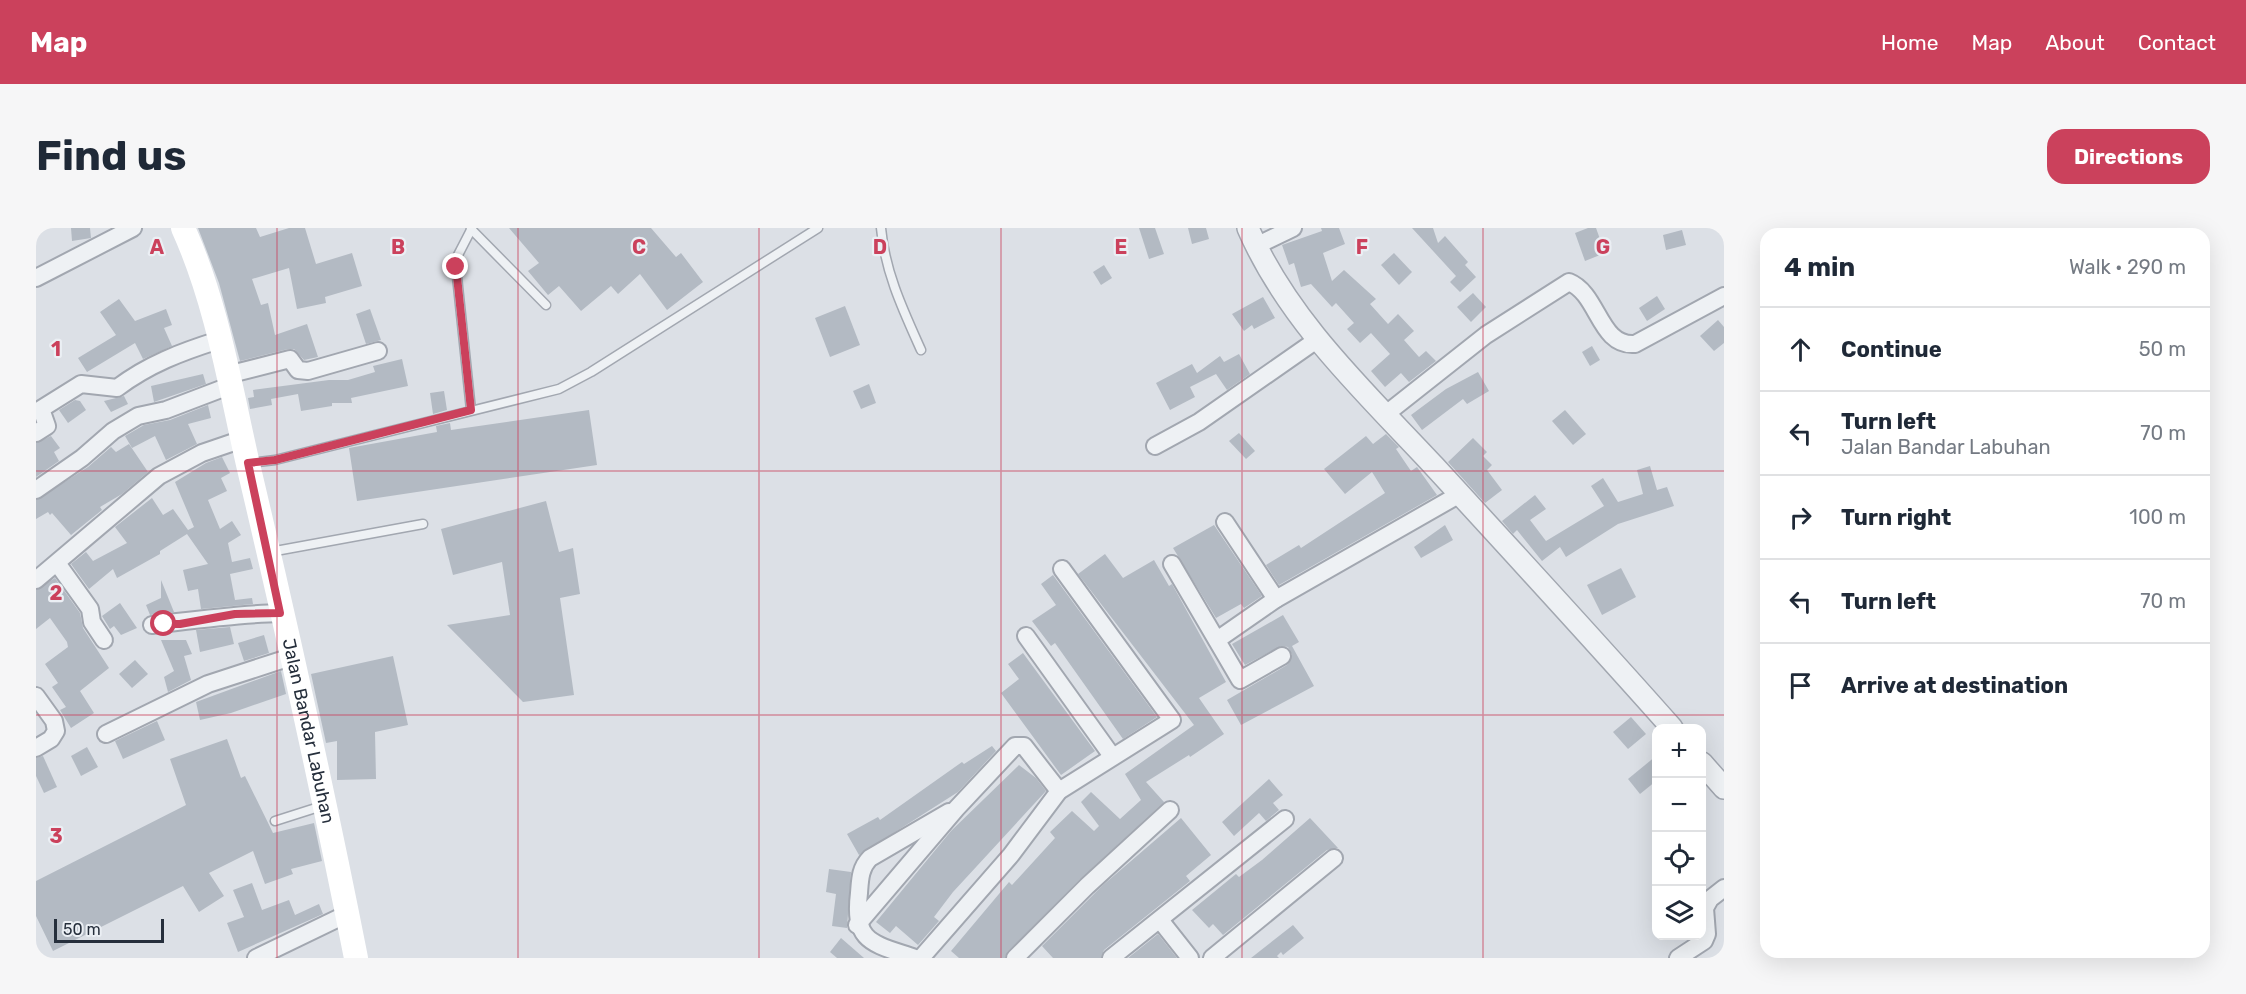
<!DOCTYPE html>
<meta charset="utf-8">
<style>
:root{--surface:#fff;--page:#f6f6f7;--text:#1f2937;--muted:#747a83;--line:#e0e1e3;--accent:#cb415c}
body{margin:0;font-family:Rubik,sans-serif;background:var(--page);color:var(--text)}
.controls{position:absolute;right:18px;bottom:18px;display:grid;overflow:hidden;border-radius:12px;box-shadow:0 6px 24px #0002}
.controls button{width:54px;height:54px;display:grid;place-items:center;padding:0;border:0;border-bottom:2px solid var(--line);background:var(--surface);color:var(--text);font:30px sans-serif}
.scale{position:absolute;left:18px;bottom:15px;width:110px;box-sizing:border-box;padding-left:6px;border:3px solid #262f3c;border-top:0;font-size:16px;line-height:21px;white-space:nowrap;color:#262f3c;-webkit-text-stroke:4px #ebeff4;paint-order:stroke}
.stop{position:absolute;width:18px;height:18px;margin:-14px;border:4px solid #cb415c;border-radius:50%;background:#fff}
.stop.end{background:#cb415c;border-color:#fff;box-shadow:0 2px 6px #0008}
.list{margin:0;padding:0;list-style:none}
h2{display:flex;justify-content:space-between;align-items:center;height:78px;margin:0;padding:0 24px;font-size:26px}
h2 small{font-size:20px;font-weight:400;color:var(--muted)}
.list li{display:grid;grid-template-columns:39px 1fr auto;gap:18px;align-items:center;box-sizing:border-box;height:84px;padding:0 24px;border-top:2px solid var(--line)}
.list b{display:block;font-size:22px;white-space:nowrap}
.list p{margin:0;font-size:20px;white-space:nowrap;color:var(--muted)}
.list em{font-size:20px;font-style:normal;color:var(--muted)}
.icon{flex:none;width:33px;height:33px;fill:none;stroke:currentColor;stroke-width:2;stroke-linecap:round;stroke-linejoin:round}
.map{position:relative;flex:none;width:1688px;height:730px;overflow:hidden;border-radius:18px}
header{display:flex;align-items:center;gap:36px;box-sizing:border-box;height:84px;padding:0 30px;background:var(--accent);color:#fff}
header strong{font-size:28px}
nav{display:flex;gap:33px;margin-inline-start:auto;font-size:21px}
.intro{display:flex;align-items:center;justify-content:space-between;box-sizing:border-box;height:144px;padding:0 36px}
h1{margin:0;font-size:42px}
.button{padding:15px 27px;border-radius:18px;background:var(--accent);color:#fff;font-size:21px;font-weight:700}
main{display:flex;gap:36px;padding:0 36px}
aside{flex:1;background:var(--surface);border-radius:18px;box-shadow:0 6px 24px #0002}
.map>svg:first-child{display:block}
</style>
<header>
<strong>Map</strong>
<nav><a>Home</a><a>Map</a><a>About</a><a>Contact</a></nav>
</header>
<div class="intro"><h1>Find us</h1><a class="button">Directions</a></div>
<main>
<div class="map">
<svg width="1688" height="730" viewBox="0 0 1688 730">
<rect width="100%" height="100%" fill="#dce0e6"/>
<g fill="#b3bac3">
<path d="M35 0H54L55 10 36 13Z"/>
<path d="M162 0H220L224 9 253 0H269L280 36 316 25 326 58 289 69 290 75 261 81 253 40 216 51 225 77 232 75 239 107 271 96 282 129 268 132 258 121H252L204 133 183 55Z"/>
<path d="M473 0H615L640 29 645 25 667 54 631 82 604 46 582 66 575 58 545 83 523 58 512 67 492 43 503 35Z"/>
<path d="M1103 0H1119L1128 26 1113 31Z"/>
<path d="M1152 0H1170L1173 11 1156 16Z"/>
<path d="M1285 0H1303L1309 16 1287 25 1296 53 1308 42 1340 71 1334 76 1352 96 1362 86 1378 103 1368 112 1383 129 1390 123 1400 133 1373 154 1365 145 1349 159 1335 143 1354 126 1335 105 1324 115 1311 101 1318 95 1300 75 1296 79 1275 56 1265 59 1258 35 1253 37 1246 17 1286 3Z"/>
<path d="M1376 0H1397L1402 15 1409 8 1432 34 1429 37 1440 49 1424 64 1414 54 1420 48Z"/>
<path d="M1552 0H1560L1569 25 1549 33 1539 5Z"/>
<path d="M1646 2 1650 17 1630 22 1627 7Z"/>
<path d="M1358 25 1376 44 1363 57 1345 37Z"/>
<path d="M1068 37 1076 50 1065 57 1057 44Z"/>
<path d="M1437 65 1450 79 1435 94 1421 79Z"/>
<path d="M1621 68 1629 81 1611 93 1603 80Z"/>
<path d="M1227 69 1239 90 1218 101 1216 97 1208 103 1196 86Z"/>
<path d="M83 71 99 93 130 81 136 97 128 100 136 118 107 131 99 115 51 144 42 130 80 107 64 84Z"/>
<path d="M809 78 824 117 794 129 779 90Z"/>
<path d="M334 81 345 112 330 116 320 86Z"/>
<path d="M1682 92 1688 99V115L1678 123 1664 108Z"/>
<path d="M1556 118 1564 132 1554 138 1546 124Z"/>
<path d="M1203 126 1214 146 1191 162 1180 146 1154 159 1159 169 1134 182 1120 155 1156 136 1161 145 1184 128 1188 134Z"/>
<path d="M366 131 372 158 315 170 316 175H296V178L265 183 262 166 235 171 236 177 214 181 212 170 218 169 217 162 293 152H312L339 144 337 138Z"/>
<path d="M1442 144 1453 163 1431 176 1427 171 1386 202 1375 187 1410 161Z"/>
<path d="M167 146 170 156 118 174 115 158Z"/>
<path d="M833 156 840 175 825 181 817 163Z"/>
<path d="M408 163 411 182 397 186 394 165Z"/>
<path d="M88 168 92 176 75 184 68 173Z"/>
<path d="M39 172 44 173 50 182 32 195 23 182Z"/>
<path d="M172 177 175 190 152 196 161 216 130 232 119 208 96 220 89 208 108 197 134 192Z"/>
<path d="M553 182 561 237 321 273 313 220 401 204 400 198 414 195 415 202Z"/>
<path d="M1529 182 1550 206 1537 217 1516 193Z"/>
<path d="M1203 205 1219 223 1210 231 1193 213Z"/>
<path d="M1350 206 1363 219 1360 221 1375 243 1381 239 1401 267 1243 357 1230 337 1263 317 1265 320 1349 265 1336 244 1309 266 1288 241 1330 208 1337 216Z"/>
<path d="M15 208 24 220 18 224 23 233 0 249V215Z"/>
<path d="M1437 210 1451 224 1447 228 1456 237 1451 242 1466 262 1449 275 1412 234Z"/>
<path d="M93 216 112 244 86 266 64 279 66 282 35 307 16 285 14 287 12 284 0 291V272L52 239 75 219 80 224Z"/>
<path d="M186 229 194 245 185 250 191 263 172 272 184 301 196 293 205 307 192 315 196 334 214 330 217 341 194 346 199 372 216 370 217 376 165 381 162 361 152 363 147 342 172 336 151 306 124 323V326L81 350 77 341 53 361 35 336 50 324 57 333 91 315 79 299 116 270 127 287 137 281 152 302 158 299 139 254 170 235Z"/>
<path d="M1614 238 1621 262 1631 259 1638 278 1582 296 1530 329 1524 319 1506 333 1481 302 1477 306 1466 293 1499 267 1510 281 1494 292 1510 313 1568 278 1555 258 1567 250 1582 274 1607 266 1601 242Z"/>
<path d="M510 273 523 324 537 320 544 366 524 370 538 467 487 474 411 397 474 387 466 334 417 347 405 301Z"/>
<path d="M1178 297 1226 368 1208 380 1205 376 1180 390 1137 320Z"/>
<path d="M1409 297 1417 312 1385 330 1378 319Z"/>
<path d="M1069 326 1087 350 1118 332 1133 358 1136 356 1190 454 1163 470 1188 506 1154 529 1153 527 1110 554 1128 574 1044 651 972 723 969 730H923L915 723 973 654 976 657 1019 610 1014 604 1036 583 1058 603 1063 598 1045 574 1055 564 1084 591 1105 572 1089 546 1158 497 1042 346Z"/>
<path d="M1585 340 1600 369 1566 387 1551 357Z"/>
<path d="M1017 347 1121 489 1087 511 1019 415 1015 418 996 393 1020 377 1005 356Z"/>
<path d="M19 350 44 385 47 400 73 440 44 463 58 485 35 500 24 482 30 479 16 459 22 455 9 436 32 419 31 414 14 390 0 401V362Z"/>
<path d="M125 352 138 384 114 387 110 377 125 370Z"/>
<path d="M84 375 101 400 85 407 78 398 74 401 66 388Z"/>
<path d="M1247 387 1263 414 1256 418 1278 458 1205 497 1191 472 1251 437 1256 427 1252 419 1245 418 1209 437 1196 416Z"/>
<path d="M194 399 198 416 164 424 160 402Z"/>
<path d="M228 407 233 425 208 433 202 415Z"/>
<path d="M125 412H150L156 426 148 428 155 452 132 464 128 449 138 443Z"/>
<path d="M987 425 1059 523 1025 547 965 465 983 451 972 436Z"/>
<path d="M357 428 372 497 339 504 340 551 301 552V513L290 515 275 446Z"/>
<path d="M99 432 112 446 96 460 83 446Z"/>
<path d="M245 443 250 466 195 485 164 492 160 474Z"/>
<path d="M1595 489 1610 506 1592 521 1577 504Z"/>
<path d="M121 493 129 512 87 531 79 513Z"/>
<path d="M191 511 205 550 209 548 237 605 278 595 286 633 255 641 257 646 229 656 217 623 173 645 188 668 163 684 147 658 17 723 0 688V653L150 577 134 531Z"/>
<path d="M956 518 960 523 922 564 823 627 811 606 842 589 844 592 926 534 928 536Z"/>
<path d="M51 519 62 539 45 548 35 528Z"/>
<path d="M7 528 21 559 8 565 0 548V530Z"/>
<path d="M1620 528V553L1604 566 1592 551Z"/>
<path d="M983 537 1000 550 1010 563 917 664 898 689 903 693 882 717 860 698 854 705 840 694 915 603Z"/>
<path d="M1233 551 1247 567 1237 575 1243 582 1230 593 1223 585 1198 608 1186 594Z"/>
<path d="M1145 590 1175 627 1150 648 1154 653 1068 722 1065 730H1017L1006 718 1066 658Z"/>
<path d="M1274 590 1302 620 1291 622 1187 707 1177 696 1173 700 1156 682 1200 646 1203 649 1226 632Z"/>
<path d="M793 641 815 644 811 700 796 698 800 666 790 664Z"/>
<path d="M216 655 226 682 253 672 259 687 283 676 287 686 202 724 191 695 208 689 197 662Z"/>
<path d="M1257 697 1268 710 1247 727 1245 724 1241 728 1243 730H1215Z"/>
<path d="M1122 706 1141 730H1092Z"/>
<path d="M805 710 828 730H801L794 724Z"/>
</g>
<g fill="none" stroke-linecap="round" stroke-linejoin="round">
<g stroke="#a2a7b0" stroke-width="11">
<g id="service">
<path d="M845 0C849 44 867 82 885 122"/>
<path d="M435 1 510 77"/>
<path d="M435 182 420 39 422 27 436 0"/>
<path d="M213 235 239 232 523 161 555 144 782 0"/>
<path d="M234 324 387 296"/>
<path d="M239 593 286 578"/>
</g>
</g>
<g stroke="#a2a7b0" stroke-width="20">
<g id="minor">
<path d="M1220 18 1257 0"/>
<path d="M0 50 97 0"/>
<path d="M191 147 254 131 262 142 272 143 342 123"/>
<path d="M1350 186 1450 107 1533 54C1563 66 1563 119 1599 116L1688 68"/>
<path d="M0 205 11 198 5 181 45 156 81 160C113 136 145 124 183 112"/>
<path d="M1119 218 1163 194 1282 111"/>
<path d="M0 262 46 230 77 203 102 188 130 182 193 158"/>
<path d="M1189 294 1240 371"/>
<path d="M21 335 54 381 56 394 68 412"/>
<path d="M1136 336 1204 452 1246 428"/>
<path d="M0 352 123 248 166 225 207 211"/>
<path d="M116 397C159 392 201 386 245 385"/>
<path d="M990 408 1076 528"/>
<path d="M1181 412 1240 371 1424 266"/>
<path d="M0 468 18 493 20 503 15 511 0 520"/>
<path d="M70 506 172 456 255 429"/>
<path d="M1124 692 1154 730"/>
<path d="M821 697 920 581 979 518H988L1023 563"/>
<path d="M220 730 311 686"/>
<path d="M879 730C836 715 817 715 823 665 824 652 824 640 834 630L913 584"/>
<path d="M885 730 975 627 1023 563 1136 492 1026 341"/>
<path d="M979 730 1051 658 1134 582"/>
<path d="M1075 730 1249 591"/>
<path d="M1176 730 1298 630"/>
<path d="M1642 730 1668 713 1671 706 1669 680 1674 671 1688 660"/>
</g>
</g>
<g stroke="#a2a7b0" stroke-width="24">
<g id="tertiary">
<path d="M1212 0C1252 93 1330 165 1398 238 1478 325 1558 412 1636 500"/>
<path d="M1666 535 1688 560"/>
</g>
</g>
<use href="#service" stroke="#eef1f4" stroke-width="8"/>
<use href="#minor" stroke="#eef1f4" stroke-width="16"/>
<use href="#tertiary" stroke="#eef1f4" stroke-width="21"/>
<path stroke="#fff" stroke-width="24" id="s1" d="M147 0C182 77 195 164 214 245 252 406 288 568 320 730"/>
</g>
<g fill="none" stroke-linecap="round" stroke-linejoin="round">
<path stroke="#cb415c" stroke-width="8" d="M128 396H144L199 386 244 385 212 235 239 232 435 182 420 39"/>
</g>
<path fill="none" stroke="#cb415c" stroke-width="1.5" stroke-opacity="0.55" d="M241 0V730M482 0V730M723 0V730M965 0V730M1206 0V730M1447 0V730M0 243H1688M0 487H1688"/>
<g text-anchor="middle" stroke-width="4.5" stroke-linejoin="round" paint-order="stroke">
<g font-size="18" fill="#262f3c" stroke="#ebeff4">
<text dy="6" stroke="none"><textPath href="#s1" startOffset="519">Jalan Bandar Labuhan</textPath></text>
</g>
</g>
<g font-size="20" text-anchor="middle" font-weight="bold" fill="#cb415c" stroke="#ebeff4" stroke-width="4.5" stroke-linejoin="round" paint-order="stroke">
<text x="121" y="26">A</text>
<text x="362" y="26">B</text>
<text x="603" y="26">C</text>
<text x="844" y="26">D</text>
<text x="1085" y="26">E</text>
<text x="1326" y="26">F</text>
<text x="1567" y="26">G</text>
<text x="20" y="128">1</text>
<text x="20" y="372">2</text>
<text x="20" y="615">3</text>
</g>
</svg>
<div class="controls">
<button>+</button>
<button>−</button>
<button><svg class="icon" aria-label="locate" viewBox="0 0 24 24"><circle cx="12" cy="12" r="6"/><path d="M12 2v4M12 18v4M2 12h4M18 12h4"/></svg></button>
<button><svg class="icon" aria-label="layers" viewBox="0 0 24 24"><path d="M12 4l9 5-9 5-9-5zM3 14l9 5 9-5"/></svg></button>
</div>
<div class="scale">50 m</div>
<div class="stop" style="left:128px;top:396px"></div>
<div class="stop end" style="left:420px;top:39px"></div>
</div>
<aside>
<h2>4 min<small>Walk · 290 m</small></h2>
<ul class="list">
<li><svg class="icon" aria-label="ahead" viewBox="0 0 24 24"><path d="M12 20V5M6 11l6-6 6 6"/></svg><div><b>Continue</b></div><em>50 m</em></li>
<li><svg class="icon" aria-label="left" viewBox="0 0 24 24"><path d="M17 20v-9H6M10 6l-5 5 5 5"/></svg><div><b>Turn left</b><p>Jalan Bandar Labuhan</p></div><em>70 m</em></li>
<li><svg class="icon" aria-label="right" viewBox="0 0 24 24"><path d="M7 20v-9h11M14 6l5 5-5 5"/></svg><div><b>Turn right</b></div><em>100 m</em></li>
<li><svg class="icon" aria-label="left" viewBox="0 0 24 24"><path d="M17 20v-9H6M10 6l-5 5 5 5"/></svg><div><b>Turn left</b></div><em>70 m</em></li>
<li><svg class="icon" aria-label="arrive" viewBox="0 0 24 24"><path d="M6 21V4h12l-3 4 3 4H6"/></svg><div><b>Arrive at destination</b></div></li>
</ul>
</aside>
</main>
